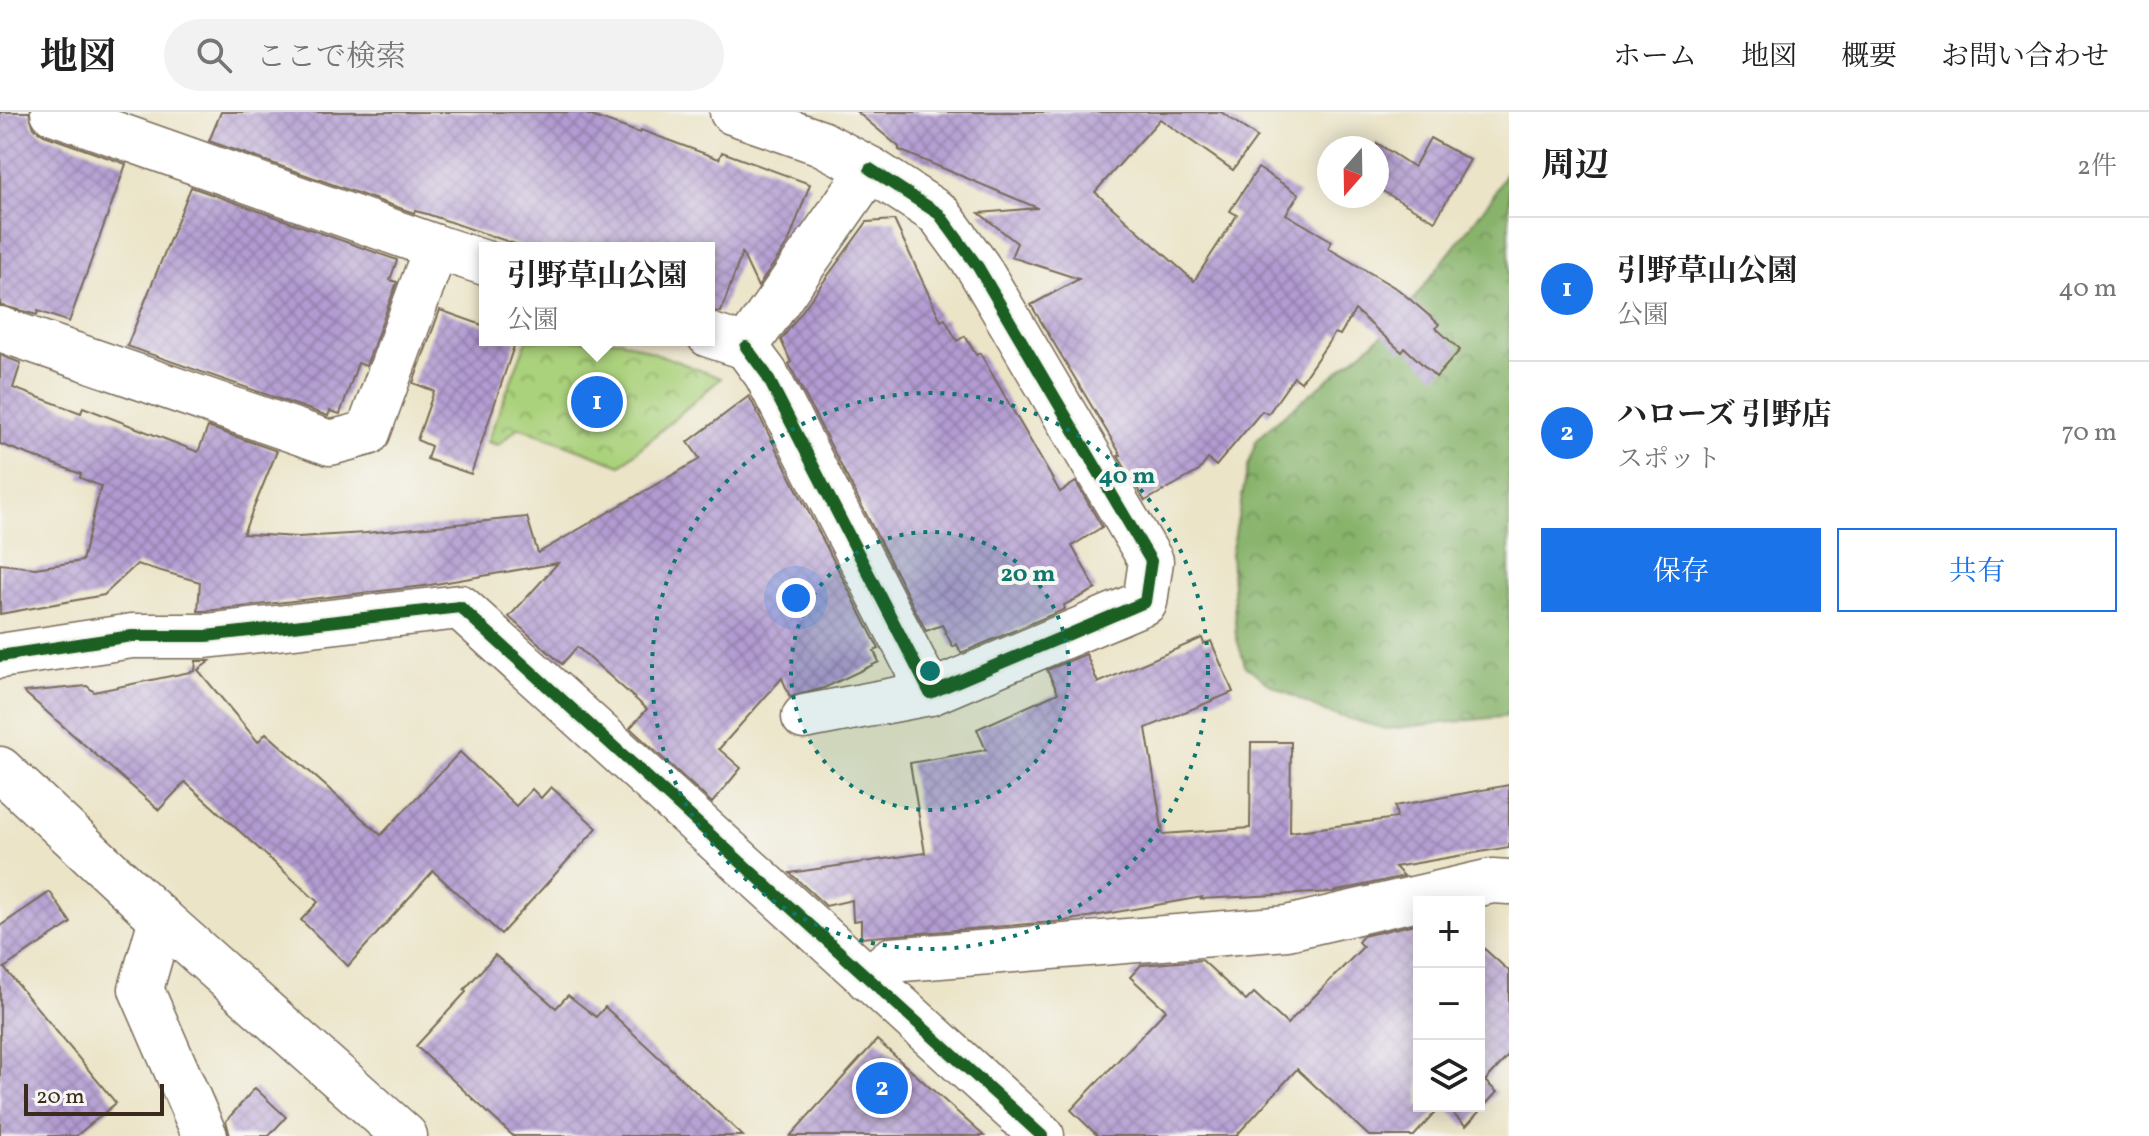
<!DOCTYPE html>
<html lang="ja">
<meta charset="utf-8">
<style>
:root{--surface:#fff;--page:#f2f2f2;--text:#222;--muted:#767676;--line:#e0e0e0;--accent:#1a73e8}
body{margin:0;font-family:Vollkorn,"Noto Serif JP",serif;background:var(--page);color:var(--text)}
.controls{position:absolute;right:24px;bottom:24px;display:grid;overflow:hidden;border-radius:0px;box-shadow:0 4px 20px #0003}
.controls button{width:72px;height:72px;display:grid;place-items:center;padding:0;border:0;border-bottom:2px solid var(--line);background:var(--surface);color:var(--text);font:40px sans-serif}
.compass{position:absolute;left:1317px;top:24px;width:72px;height:72px;border-radius:50%;background:var(--surface);box-shadow:0 4px 20px #0003;rotate:200deg}
.scale{position:absolute;left:24px;bottom:20px;width:140px;box-sizing:border-box;padding-left:8px;border:4px solid #3b2a1e;border-top:0;font-size:22px;line-height:28px;white-space:nowrap;color:#3b2a1e;-webkit-text-stroke:6px #f6f6f2;paint-order:stroke}
.you{position:absolute;left:796px;top:486px;width:28px;height:28px;margin:-20px;border:6px solid #fff;border-radius:50%;background:#1a73e8;box-shadow:0 0 0 12px #1a73e833}
.badge{display:grid;place-items:center;width:52px;height:52px;border-radius:50%;background:var(--accent);color:#fff;font-size:26px;font-weight:700}
.pin{position:absolute;translate:-50% -50%;border:4px solid #fff;box-shadow:0 2px 8px #0006}
.popup{position:absolute;left:479px;top:130px;width:236px;height:104px;box-sizing:border-box;display:grid;place-content:center;border-radius:0px;background:var(--surface);filter:drop-shadow(0 2px 6px #0005);font-size:26px;white-space:nowrap;color:var(--muted)}
.popup b{font-size:30px;color:var(--text)}
.popup::after{content:'';position:absolute;left:50%;top:100%;margin-left:-16px;border:16px solid transparent;border-top-color:var(--surface)}
.list{margin:0;padding:0;list-style:none}
h2{display:flex;justify-content:space-between;align-items:center;height:104px;margin:0;padding:0 32px;font-size:34px}
h2 small{font-size:26px;font-weight:400;color:var(--muted)}
.list li{display:grid;grid-template-columns:52px 1fr auto;gap:24px;align-items:center;box-sizing:border-box;height:144px;padding:0 32px;border-top:2px solid var(--line)}
.list b{display:block;font-size:30px;white-space:nowrap}
.list p{margin:0;font-size:26px;white-space:nowrap;color:var(--muted)}
.list em{font-size:26px;font-style:normal;color:var(--muted)}
.actions{display:flex;gap:16px;padding:24px 32px}
.actions a{flex:1;padding:18px 0;border:2px solid var(--accent);border-radius:0px;text-align:center;font-size:28px;color:var(--accent)}
.actions .main{background:var(--accent);color:#fff}
.icon{flex:none;width:44px;height:44px;fill:none;stroke:currentColor;stroke-width:2;stroke-linecap:round;stroke-linejoin:round}
.map{position:relative;flex:none;width:1509px;height:1024px;overflow:hidden}
header{display:flex;align-items:center;gap:48px;box-sizing:border-box;height:112px;padding:0 40px;background:var(--surface);border-bottom:2px solid var(--line)}
header strong{font-size:38px}
nav{display:flex;gap:44px;margin-inline-start:auto;font-size:28px}
.search{width:560px;height:72px;background:var(--page);display:flex;align-items:center;gap:20px;box-sizing:border-box;padding:0 28px;border-radius:44px;color:var(--muted);font-size:30px}
main{display:flex}
aside{flex:1;background:var(--surface)}
.map>svg:first-child{display:block}
</style>
<header>
<strong>地図</strong>
<div class="search"><svg class="icon" aria-label="search" viewBox="0 0 24 24"><circle cx="10" cy="10" r="6"/><path d="M15 15l6 6"/></svg>ここで検索</div>
<nav><a>ホーム</a><a>地図</a><a>概要</a><a>お問い合わせ</a></nav>
</header>
<main>
<div class="map">
<svg width="1509" height="1024" viewBox="0 0 1509 1024">
<defs>
<pattern id="forest-crowns" width="20" height="18" patternUnits="userSpaceOnUse" patternTransform="scale(2)"><rect width="20" height="18" fill="#87b36b"/><path d="M2 6a3 3 0 1 1 6 0M12 15a3 3 0 1 1 6 0" fill="none" stroke="#709257"/></pattern>
<pattern id="park-crowns" width="20" height="18" patternUnits="userSpaceOnUse" patternTransform="scale(2)"><rect width="20" height="18" fill="#aad17b"/><path d="M2 6a3 3 0 1 1 6 0M12 15a3 3 0 1 1 6 0" fill="none" stroke="#8caa64"/></pattern>
<pattern id="building-cross-hatch" width="8" height="8" patternUnits="userSpaceOnUse" patternTransform="scale(2)"><rect width="8" height="8" fill="#b29bd2"/><path d="M0 0l8 8M0 8l8-8" fill="none" stroke="#927faa"/></pattern>
</defs>
<rect width="100%" height="100%" fill="#f6f6f2"/>
<filter id="ink" filterUnits="userSpaceOnUse"><feTurbulence type="fractalNoise" baseFrequency=".0125" numOctaves="2"/><feDisplacementMap in="SourceGraphic" scale="16" xChannelSelector="R" yChannelSelector="G"/><feConvolveMatrix kernelMatrix="1 2 1 2 8 2 1 2 1" color-interpolation-filters="sRGB"/></filter>
<filter id="wash" filterUnits="userSpaceOnUse"><feTurbulence type="fractalNoise" baseFrequency=".006" numOctaves="4" result="noise"/><feDisplacementMap in="SourceGraphic" scale="32" xChannelSelector="R" yChannelSelector="G"/><feGaussianBlur stdDeviation="1.8" result="paint"/><feColorMatrix in="noise" values="0 0 0 0 0 0 0 0 0 0 0 0 0 0 0 0 0 1.4 0 .05"/><feComposite in="paint" operator="in"/></filter>
<g filter="url(#wash)">
<rect width="100%" height="100%" fill="#ebe4c7"/>
<path fill="url(#forest-crowns)" stroke="#616e44" stroke-width="2" d="M1509 54V604L1386 617 1325 600 1269 572 1245 553 1236 524 1231 442 1248 354 1256 329 1273 312 1391 216 1492 86Z"/>
<path fill="url(#park-crowns)" stroke="#727e4c" stroke-width="2" d="M527 228H621L721 266 621 353 519 315 498 333 487 330Z"/>
<g id="blocks">
<g fill="url(#building-cross-hatch)">
<path d="M0 0H29L34 16 44 23 126 52 69 210 38 199 37 203 0 193Z"/>
<path d="M221 0H580L640 21 641 18 719 47 722 40 810 72 789 129 758 175 742 141 721 200 709 199V136H527L427 102 415 99 414 101 209 29Z"/>
<path d="M857 0H1221L1257 25 1233 58 1160 7 1095 80 1194 169 1237 103 1230 99 1258 56 1299 82 1286 102 1332 129 1328 136 1399 178 1439 212 1436 216 1460 238 1436 265 1405 236 1402 240 1355 198 1340 223 1335 221 1301 270 1294 265 1268 302 1262 299 1216 354 1208 347 1199 359 1145 389 1118 344 1121 343 1031 193 1079 167 1011 145 1017 131 979 101 1038 96 899 38V35Z"/>
<path d="M1430 26 1470 48 1435 109 1377 76V31L1414 55Z"/>
<path d="M191 75 397 148 390 168 397 170 366 254 358 251 340 302 330 299 328 304 127 234Z"/>
<path d="M894 108 941 209 945 207 957 229 965 224 976 243 980 241 1060 380 1076 370 1102 415 1072 434 1096 477 1064 493 1065 497 961 541 957 532 953 535 942 513 926 519 789 252 791 250 781 228 867 110Z"/>
<path d="M440 198 485 214V228H516L471 362 427 347 431 334 417 328 434 279 413 271Z"/>
<path d="M0 243 21 251 13 276 81 301 83 295 198 340 208 315 277 339 243 422 298 425 366 421 527 405 538 441 700 347 688 330 749 284 879 537 874 539 879 550 824 576 790 585 782 566 719 637 741 656 712 691 630 616 647 597 577 535 562 552 509 505 558 451 424 474 205 499H198L200 470 137 452 104 483 0 502V452L35 456 82 449 101 374 80 366 81 362 0 332Z"/>
<path d="M1202 526 1204 532 1211 529 1233 580 1146 616 1163 722 1250 716 1251 630H1291L1290 720 1397 706 1395 694 1509 673V735L1395 755 1404 764 1333 780 1201 787 1202 785 1065 809 861 826V808L853 809 852 788 826 794 790 761 925 741 910 651 986 638 977 617 1058 581 1047 558 1086 542 1098 571Z"/>
<path d="M196 549H210L198 558 258 630 266 621 381 723 460 640 516 694 532 677 541 686 551 675 597 716 501 822 433 759 348 854 301 808 318 790 185 670 159 698 24 580 87 574 94 580 195 559Z"/>
<path d="M50 780 71 811 4 856 116 991 76 1024H0V814Z"/>
<path d="M1419 811V994H1441L1414 1024H1369L1297 957 1236 1024H1098L1071 998 1166 898 1130 865 1141 853 1202 848 1246 889 1254 881 1287 912 1363 835 1358 830 1363 824Z"/>
<path d="M1479 832 1509 859V943L1485 969 1497 980 1466 1014 1444 994H1479Z"/>
<path d="M495 843 556 896 568 883 596 905 605 895 743 1024H513L416 934 466 880 464 878Z"/>
<path d="M877 928 984 1024H790Z"/>
<path d="M255 976 286 1005 269 1024H230L226 1009Z"/>
</g>
</g>
</g>
<g filter="url(#ink)">
<use href="#blocks" fill-opacity="0" stroke="#796b59" stroke-width="2"/>
<g fill="none" stroke-linecap="round" stroke-linejoin="round">
<g stroke="#796b59" stroke-width="47">
<g id="minor">
<path d="M436 135 485 151"/>
<path d="M0 217 330 331 368 321 436 135 53 0"/>
<path d="M709 223 746 235 870 57 821 31 732 0"/>
<path d="M746 235 766 262 930 581 1145 490 1151 449 978 155 939 102 870 57"/>
<path d="M0 544 132 524H206L460 495 1042 1024"/>
<path d="M804 605 930 581"/>
<path d="M0 657 161 807 405 1024"/>
<path d="M161 807 141 877 205 1024"/>
<path d="M868 867 891 848 1287 816 1492 769 1509 770"/>
</g>
</g>
<use href="#minor" stroke="#fff" stroke-width="44"/>
<g stroke="#f6f6f2" stroke-width="17">
<g id="cycleway">
<path d="M746 235 766 262 930 581 1145 490 1151 449 978 155 939 102 870 57"/>
<path d="M0 544 132 524H206L460 495 1042 1024"/>
</g>
</g>
<use href="#cycleway" stroke="#1b5e20" stroke-width="12"/>
</g>
</g>
<circle cx="930" cy="559" r="139" fill="#0f766e" fill-opacity=".12"/>
<g fill="none" stroke="#0f766e" stroke-width="4" stroke-dasharray="4 8">
<circle cx="930" cy="559" r="139"/>
<circle cx="930" cy="559" r="278"/>
</g>
<circle cx="930" cy="559" r="12" fill="#0f766e" stroke="#f6f6f2" stroke-width="4"/>
<g font-size="24" text-anchor="middle" font-weight="bold" fill="#0f766e" stroke="#f6f6f2" stroke-width="8" stroke-linejoin="round" paint-order="stroke">
<text x="1127" y="371">40 m</text>
<text x="1028" y="469">20 m</text>
</g>
</svg>
<div class="controls">
<button>+</button>
<button>−</button>
<button><svg class="icon" aria-label="layers" viewBox="0 0 24 24"><path d="M12 4l9 5-9 5-9-5zM3 14l9 5 9-5"/></svg></button>
</div>
<svg class="compass" viewBox="-18 -18 36 36"><path d="M0-13l5 13h-10z" fill="#e53935"/><path d="M0 13l5-13h-10z" fill="#767676"/></svg>
<div class="scale">20 m</div>
<div class="you"></div>
<div class="pin badge" style="left:597px;top:290px">1</div>
<div class="popup"><b>引野草山公園</b>公園</div>
<div class="pin badge" style="left:882px;top:976px">2</div>
</div>
<aside>
<h2>周辺<small>2件</small></h2>
<ul class="list">
<li><span class="badge">1</span><div><b>引野草山公園</b><p>公園</p></div><em>40 m</em></li>
<li><span class="badge">2</span><div><b>ハローズ 引野店</b><p>スポット</p></div><em>70 m</em></li>
</ul>
<div class="actions"><a class="main">保存</a><a>共有</a></div>
</aside>
</main>
